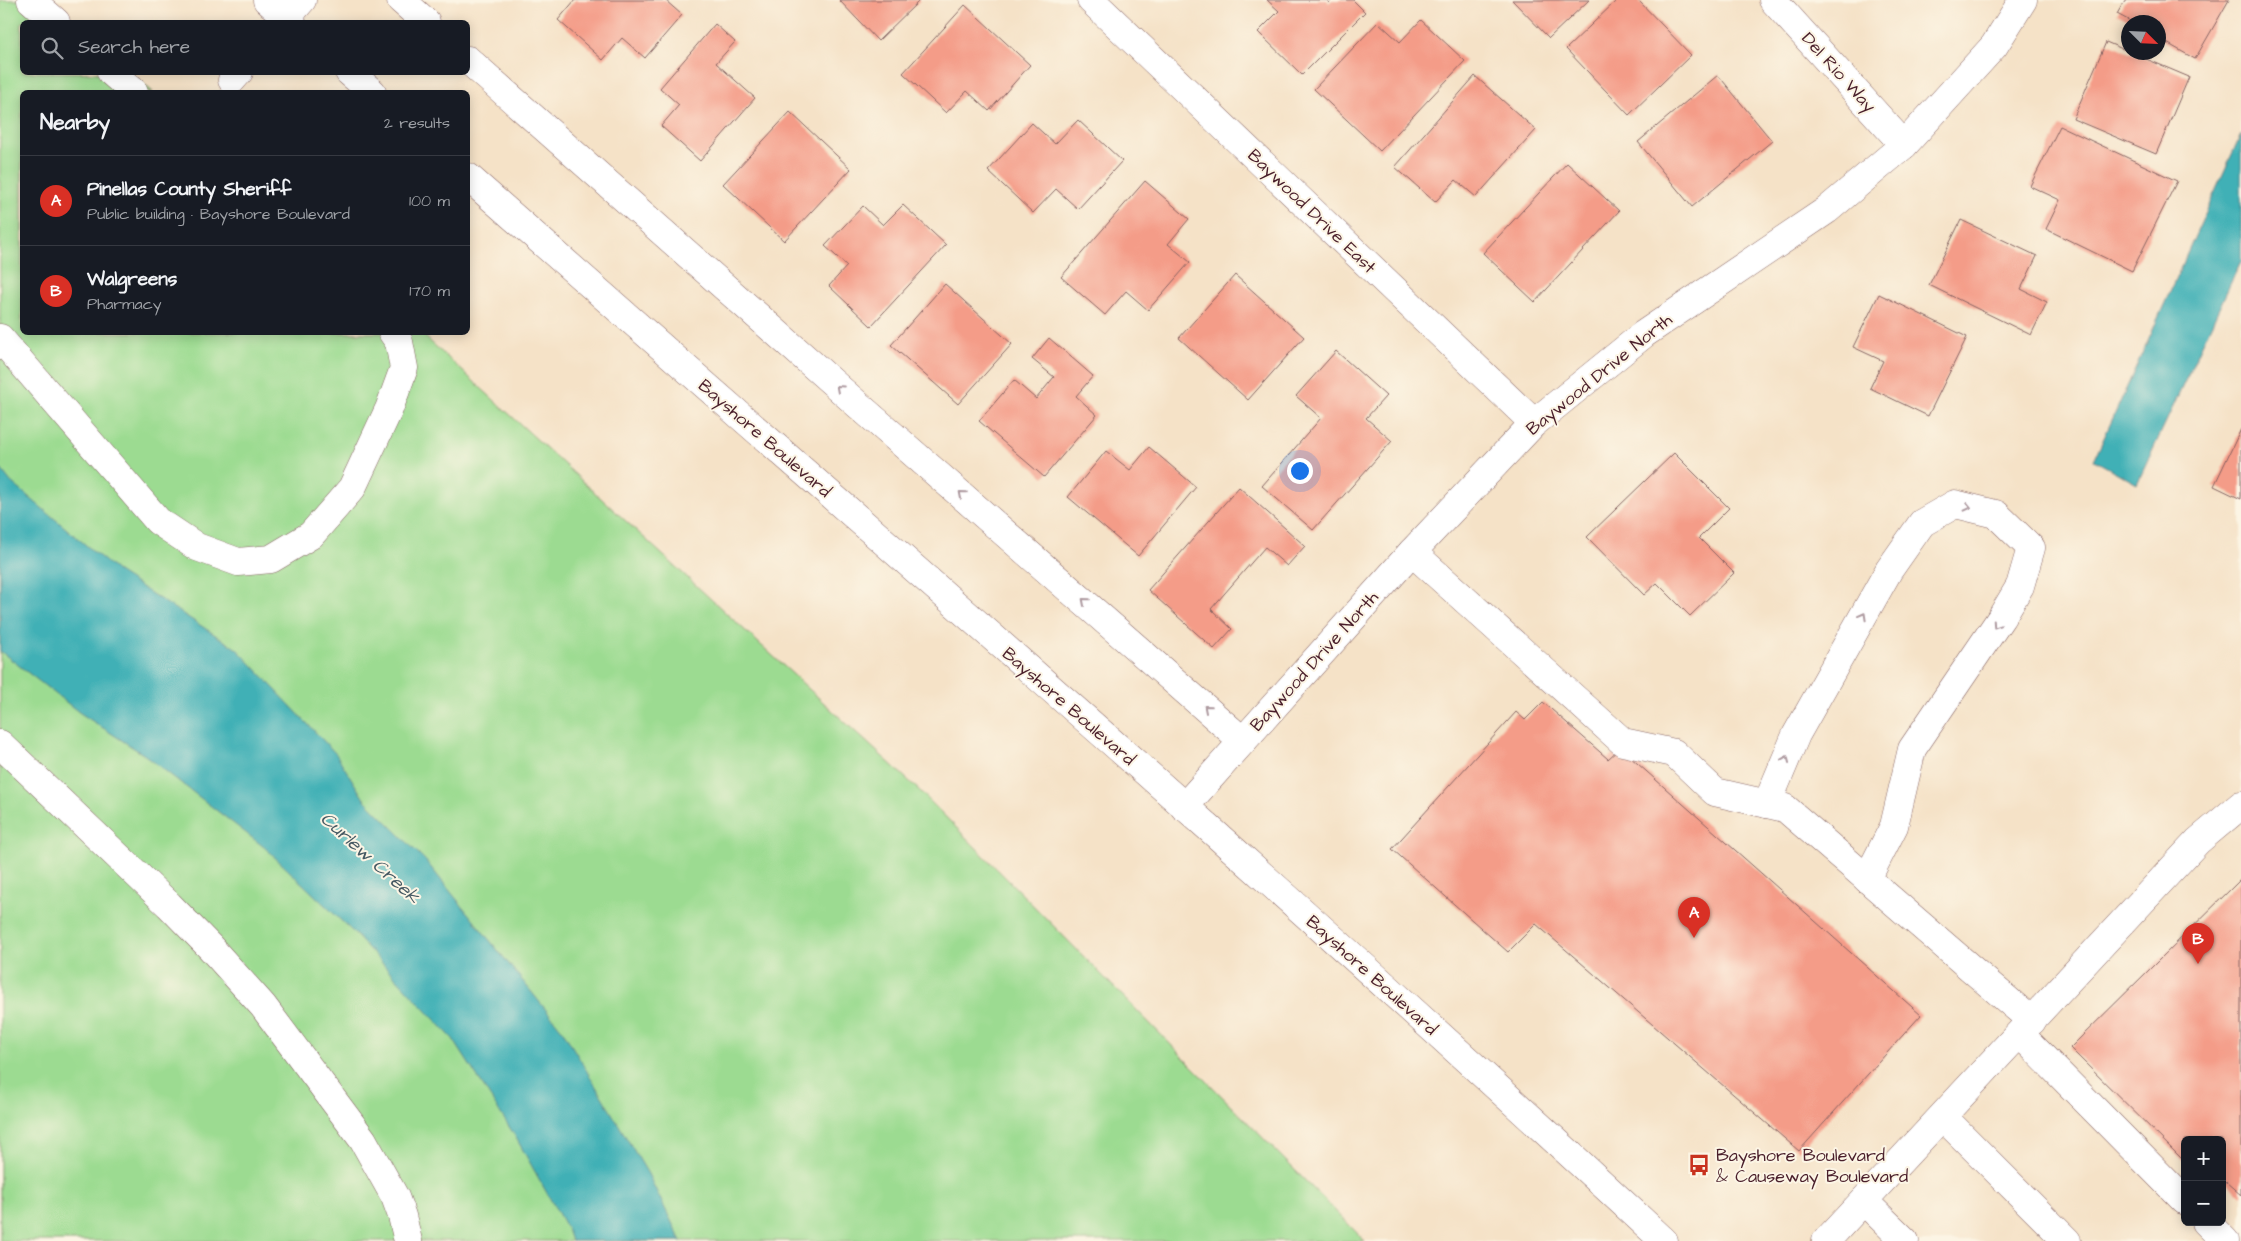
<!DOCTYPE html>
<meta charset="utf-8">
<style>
:root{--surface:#171b24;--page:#20242c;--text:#f1f3f6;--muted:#9ea1a6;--line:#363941;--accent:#d93025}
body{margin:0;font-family:"Architects Daughter",sans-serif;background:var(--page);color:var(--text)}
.controls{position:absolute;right:15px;bottom:15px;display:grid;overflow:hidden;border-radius:8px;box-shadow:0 2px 12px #0003}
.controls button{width:45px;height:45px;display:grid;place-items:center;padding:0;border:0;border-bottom:1px solid var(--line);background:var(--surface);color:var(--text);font:25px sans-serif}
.compass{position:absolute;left:2121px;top:15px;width:45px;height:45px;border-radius:50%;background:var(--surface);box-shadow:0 2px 12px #0003;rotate:114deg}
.you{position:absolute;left:1299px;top:470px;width:18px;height:18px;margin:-12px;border:4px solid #fff;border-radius:50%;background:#1a73e8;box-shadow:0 0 0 8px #1a73e833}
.badge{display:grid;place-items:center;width:32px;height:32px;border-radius:50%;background:var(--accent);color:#fff;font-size:16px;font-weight:700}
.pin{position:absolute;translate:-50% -41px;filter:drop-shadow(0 1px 2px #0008)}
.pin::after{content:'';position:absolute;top:26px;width:18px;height:15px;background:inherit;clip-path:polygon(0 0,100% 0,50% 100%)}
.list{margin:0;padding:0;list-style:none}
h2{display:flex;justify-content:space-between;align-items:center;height:65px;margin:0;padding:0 20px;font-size:21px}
h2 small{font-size:16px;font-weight:400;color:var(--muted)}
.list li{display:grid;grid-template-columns:32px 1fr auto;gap:15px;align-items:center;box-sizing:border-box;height:90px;padding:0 20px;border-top:1px solid var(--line)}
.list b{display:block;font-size:19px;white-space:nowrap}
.list p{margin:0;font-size:16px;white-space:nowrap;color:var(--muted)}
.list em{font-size:16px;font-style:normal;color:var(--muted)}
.icon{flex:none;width:28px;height:28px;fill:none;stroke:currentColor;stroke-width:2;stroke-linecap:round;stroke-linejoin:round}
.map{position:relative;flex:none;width:2241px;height:1241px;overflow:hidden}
.search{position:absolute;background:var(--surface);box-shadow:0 2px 12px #0003;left:20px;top:20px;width:450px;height:55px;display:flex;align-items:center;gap:12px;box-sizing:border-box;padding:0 18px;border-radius:8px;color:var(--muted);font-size:19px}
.panel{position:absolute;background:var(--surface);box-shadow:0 2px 12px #0003;left:20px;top:90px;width:450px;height:245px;border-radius:8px}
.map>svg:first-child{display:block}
</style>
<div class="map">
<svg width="2241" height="1241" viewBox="0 0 2241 1241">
<rect width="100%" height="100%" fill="#fcf5e5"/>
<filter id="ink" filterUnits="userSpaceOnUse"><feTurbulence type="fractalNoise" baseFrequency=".02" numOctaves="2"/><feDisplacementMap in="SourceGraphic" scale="10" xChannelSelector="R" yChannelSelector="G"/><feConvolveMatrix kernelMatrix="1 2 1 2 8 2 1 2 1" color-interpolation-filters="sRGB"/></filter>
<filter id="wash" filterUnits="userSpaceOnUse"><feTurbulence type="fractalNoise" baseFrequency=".0096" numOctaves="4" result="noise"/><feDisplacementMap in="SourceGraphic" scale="20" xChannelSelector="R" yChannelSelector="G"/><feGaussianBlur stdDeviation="1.12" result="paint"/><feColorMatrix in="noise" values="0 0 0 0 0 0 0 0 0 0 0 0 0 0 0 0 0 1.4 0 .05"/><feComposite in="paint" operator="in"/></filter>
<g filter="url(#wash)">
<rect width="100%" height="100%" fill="#f5e2c7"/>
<path fill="#9cdb91" stroke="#737d5e" d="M0 0H50L75 22H22V72L130 73 153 92H22V332L421 333 920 791 1365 1241H0Z"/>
<g fill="#3fb0b6" stroke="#446870">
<path d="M2241 134V261L2137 484 2094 460Z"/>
<path d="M0 468 11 482 118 572 237 649 336 754 364 799 425 860 563 1031 648 1174 681 1241H571L567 1229 515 1136 453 1039 352 931 264 847 146 756 80 713 0 651Z"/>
</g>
<g id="blocks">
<g fill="#f49c88">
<path d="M575 0H665L682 15 645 58 622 38 603 60 558 20Z"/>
<path d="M839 0H920L878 41Z"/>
<path d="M1267 0H1327L1329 3 1332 0H1353L1365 12 1302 75 1258 32 1279 11Z"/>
<path d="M1512 0H1589L1549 38Z"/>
<path d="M1617 0H1638L1691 55 1629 115 1566 49Z"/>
<path d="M2125 0H2229L2195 59 2158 38V22H2132L2117 14Z"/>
<path d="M965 5 1030 65 989 111 967 91 946 113 903 73Z"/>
<path d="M1421 20 1465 61 1380 151 1314 89 1378 22 1400 42Z"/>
<path d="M715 24 735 42 716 63 755 98 700 161 661 126 679 105 660 88Z"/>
<path d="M2106 42 2189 77 2156 154 2073 119Z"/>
<path d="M1718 75 1772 141 1692 207 1638 142Z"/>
<path d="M1475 76 1536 130 1476 197 1456 180 1435 202 1395 167Z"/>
<path d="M790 112 851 169 784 241 723 184Z"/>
<path d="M1078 120 1122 161 1078 209 1056 189 1033 213 988 171 1032 123 1055 144Z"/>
<path d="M2060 126 2177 181 2132 271 2046 229 2060 200 2030 186Z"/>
<path d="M1567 163 1619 211 1535 302 1483 253Z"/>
<path d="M1145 181 1189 219 1168 244 1190 262 1148 310 1126 291 1105 315 1061 277Z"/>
<path d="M903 205 946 245 871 326 829 286 847 266 825 246 863 206 883 225Z"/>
<path d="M1961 220 2037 256 2021 289 2047 302 2031 335 1929 285Z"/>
<path d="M1235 275 1304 337 1248 400 1179 338Z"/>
<path d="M945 284 1012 344 958 404 891 345Z"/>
<path d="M1879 294 1967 337 1928 416 1870 388 1883 361 1853 347Z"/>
<path d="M1049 338 1093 376 1076 396 1097 415 1044 477 979 421 1014 380 1036 399 1054 377 1032 359Z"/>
<path d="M1336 351 1386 396 1366 418 1392 441 1313 530 1262 486 1321 418 1296 396Z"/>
<path d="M2241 429V499L2214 486Z"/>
<path d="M1149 447 1196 487 1138 556 1068 497 1106 451 1130 470Z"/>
<path d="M1674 453 1729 508 1699 538 1734 573 1690 616 1657 583 1644 595 1587 537Z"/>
<path d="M1239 487 1305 546 1287 566 1265 547 1211 609 1232 629 1214 649 1148 590Z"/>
<path d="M1543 702 1608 759 1620 748 1921 1015 1799 1151 1536 924 1508 952 1392 849 1516 712 1525 720Z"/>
<path d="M2241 879V1195L2226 1182 2222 1186V1140H2185V1162L2070 1048Z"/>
</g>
</g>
</g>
<g filter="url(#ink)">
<use href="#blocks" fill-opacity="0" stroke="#866362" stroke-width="1"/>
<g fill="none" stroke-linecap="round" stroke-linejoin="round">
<g stroke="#866362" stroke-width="29">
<g id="minor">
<path d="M31 0 56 22"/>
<path d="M401 0 426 22"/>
<path d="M1091 0 1534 423"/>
<path d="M1773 0 1904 145"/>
<path d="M283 22 302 0"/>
<path d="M468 60 857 404 1243 741"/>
<path d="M111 72 134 92"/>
<path d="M232 80 239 72"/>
<path d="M0 338 158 521 197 547 238 562 271 559 311 535 352 488 389 409 404 368 399 342 392 332"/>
<path d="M1412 552 1623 742 1674 753 1715 792 1785 808 2032 1021"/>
<path d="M0 744 169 905 210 947 263 1006 363 1140 395 1197 402 1216 408 1241"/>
<path d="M1767 804 1796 735 1889 570 1922 523 1955 504 1996 514 2031 548 2020 586 2001 618 1912 749 1894 826 1867 879"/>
<path d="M1184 807 1412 552 1534 423 1644 334 1827 210 1904 145 1994 46 2023 0"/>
<path d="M2020 1034 2185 1201"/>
<path d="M1943 1117 2067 1241"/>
<path d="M1864 1201 1905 1241"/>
<path d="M2206 1222 2225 1241"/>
<path d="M1826 1241 2198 841 2241 805"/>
</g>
</g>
<g stroke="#866362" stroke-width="29">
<g id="major">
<path d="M267 0 292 22"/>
<path d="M349 72 372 92"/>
<path d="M468 177C868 529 1273 877 1664 1241"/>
</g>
</g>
<use href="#minor" stroke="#fff" stroke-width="28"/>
<use href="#major" stroke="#fff" stroke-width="28"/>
</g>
<defs><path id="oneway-chevron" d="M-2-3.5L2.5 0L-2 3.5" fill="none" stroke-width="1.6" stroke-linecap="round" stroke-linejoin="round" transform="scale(1.25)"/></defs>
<g stroke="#ae9aa0">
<use href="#oneway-chevron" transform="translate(839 388) rotate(-138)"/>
<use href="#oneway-chevron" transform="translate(962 494) rotate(-139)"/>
<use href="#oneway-chevron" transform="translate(1968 507) rotate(13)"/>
<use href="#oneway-chevron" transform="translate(1085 601) rotate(-139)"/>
<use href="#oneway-chevron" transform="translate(1863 616) rotate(-61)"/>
<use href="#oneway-chevron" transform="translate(1996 625) rotate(124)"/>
<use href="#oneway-chevron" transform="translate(1207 708) rotate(-139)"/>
<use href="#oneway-chevron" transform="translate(1786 759) rotate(-67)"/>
</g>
</g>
<defs>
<g id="bus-bare" transform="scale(1.725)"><path d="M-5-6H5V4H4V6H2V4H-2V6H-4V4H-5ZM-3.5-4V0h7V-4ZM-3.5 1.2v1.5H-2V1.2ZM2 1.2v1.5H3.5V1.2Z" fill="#c8321e" stroke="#fcf5e5" stroke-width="2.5" paint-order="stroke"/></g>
</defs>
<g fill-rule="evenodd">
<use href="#bus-bare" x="1699" y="1165"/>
</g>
<g text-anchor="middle" stroke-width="4" stroke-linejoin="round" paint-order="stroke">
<g font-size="18" fill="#4a1f2b" stroke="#fcf5e5">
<text transform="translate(1839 72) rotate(48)" y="6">Del Rio Way</text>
<text transform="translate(1312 211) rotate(44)" y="6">Baywood Drive East</text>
<text transform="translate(1599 374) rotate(-39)" y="6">Baywood Drive North</text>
<text transform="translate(765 438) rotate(41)" y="6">Bayshore Boulevard</text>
<text transform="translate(1314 661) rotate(-48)" y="6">Baywood Drive North</text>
<text transform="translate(1069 706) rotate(41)" y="6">Bayshore Boulevard</text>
<text transform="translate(1372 975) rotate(42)" y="6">Bayshore Boulevard</text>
</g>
<g font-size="18" fill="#4a1f2b" stroke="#fcf5e5" text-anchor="start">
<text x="1716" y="1161">Bayshore Boulevard<tspan x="1716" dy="21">&amp; Causeway Boulevard</tspan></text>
</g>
<g font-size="19" font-style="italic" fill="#465963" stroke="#fcf5e5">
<text transform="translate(371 857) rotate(42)" y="7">Curlew Creek</text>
</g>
</g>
</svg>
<div class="controls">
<button>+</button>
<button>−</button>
</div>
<svg class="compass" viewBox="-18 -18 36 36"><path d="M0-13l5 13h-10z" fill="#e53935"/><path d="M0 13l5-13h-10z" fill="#9ea1a6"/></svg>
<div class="you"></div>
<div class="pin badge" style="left:1694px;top:938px">A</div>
<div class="pin badge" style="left:2198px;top:964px">B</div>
<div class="search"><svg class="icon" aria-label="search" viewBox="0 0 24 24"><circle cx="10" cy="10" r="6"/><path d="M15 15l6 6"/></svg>Search here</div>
<section class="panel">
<h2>Nearby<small>2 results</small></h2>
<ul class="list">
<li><span class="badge">A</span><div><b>Pinellas County Sheriff</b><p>Public building · Bayshore Boulevard</p></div><em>100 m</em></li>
<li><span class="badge">B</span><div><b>Walgreens</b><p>Pharmacy</p></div><em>170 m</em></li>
</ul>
</section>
</div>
